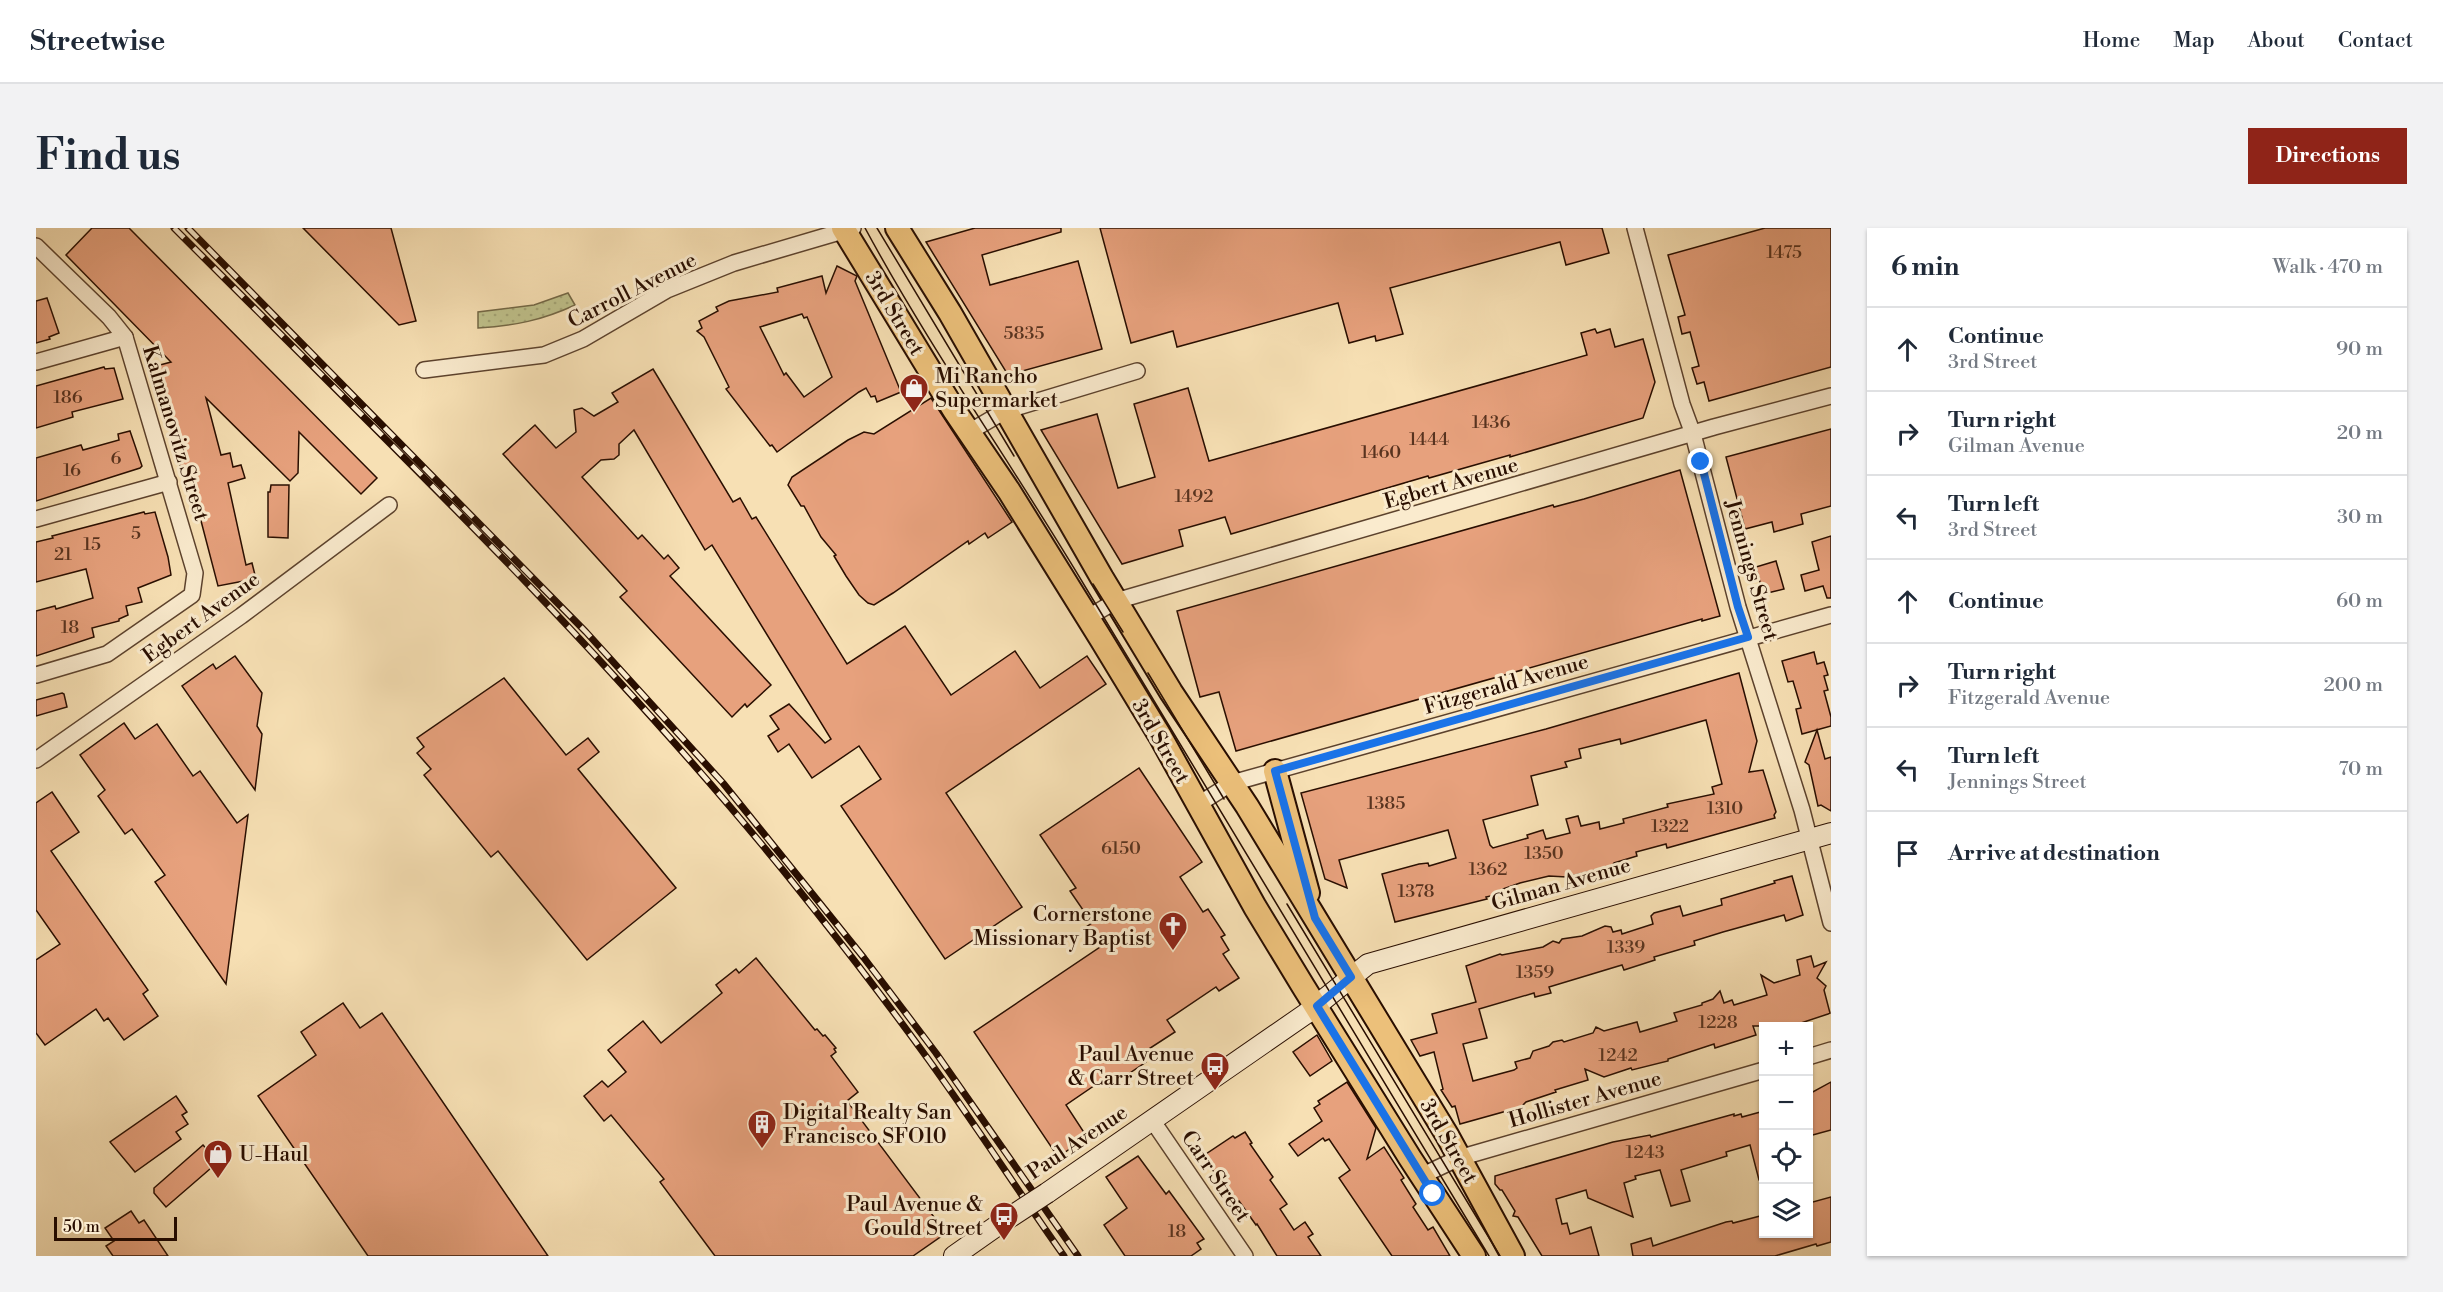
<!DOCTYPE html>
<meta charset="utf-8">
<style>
:root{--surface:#fff;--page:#f2f2f3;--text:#1f2937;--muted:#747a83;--line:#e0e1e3;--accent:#8f2418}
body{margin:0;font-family:"Libre Bodoni",serif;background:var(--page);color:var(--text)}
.controls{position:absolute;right:18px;bottom:18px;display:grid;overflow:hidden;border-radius:0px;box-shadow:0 2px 4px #0004}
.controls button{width:54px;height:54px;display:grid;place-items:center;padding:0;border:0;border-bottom:2px solid var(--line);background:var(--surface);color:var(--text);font:30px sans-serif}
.scale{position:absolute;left:18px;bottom:15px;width:123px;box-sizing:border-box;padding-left:6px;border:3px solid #290e00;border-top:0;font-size:16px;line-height:21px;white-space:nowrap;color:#290e00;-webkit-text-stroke:4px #faebce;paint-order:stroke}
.stop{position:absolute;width:18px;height:18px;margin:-14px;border:4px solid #1a73e8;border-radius:50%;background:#fff}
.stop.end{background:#1a73e8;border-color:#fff;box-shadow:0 2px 6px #0008}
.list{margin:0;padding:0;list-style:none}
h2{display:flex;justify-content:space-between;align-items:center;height:78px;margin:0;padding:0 24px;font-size:26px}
h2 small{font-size:20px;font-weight:400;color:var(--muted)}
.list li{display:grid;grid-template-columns:39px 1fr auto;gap:18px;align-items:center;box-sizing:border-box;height:84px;padding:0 24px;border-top:2px solid var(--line)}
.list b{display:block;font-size:22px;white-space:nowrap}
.list p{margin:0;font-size:20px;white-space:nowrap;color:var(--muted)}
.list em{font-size:20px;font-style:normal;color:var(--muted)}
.icon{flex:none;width:33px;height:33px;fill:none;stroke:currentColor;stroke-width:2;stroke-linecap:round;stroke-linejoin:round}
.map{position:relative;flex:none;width:1795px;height:1028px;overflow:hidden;border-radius:0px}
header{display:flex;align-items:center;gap:36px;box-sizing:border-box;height:84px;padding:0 30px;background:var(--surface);border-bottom:2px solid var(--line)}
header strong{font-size:28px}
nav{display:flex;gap:33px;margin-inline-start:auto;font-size:21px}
.intro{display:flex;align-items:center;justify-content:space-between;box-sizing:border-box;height:144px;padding:0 36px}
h1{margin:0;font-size:42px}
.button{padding:15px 27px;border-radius:0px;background:var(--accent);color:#fff;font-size:21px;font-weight:700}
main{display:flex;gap:36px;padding:0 36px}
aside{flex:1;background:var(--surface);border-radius:0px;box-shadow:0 2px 4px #0004}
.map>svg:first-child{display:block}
</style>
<header>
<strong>Streetwise</strong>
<nav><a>Home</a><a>Map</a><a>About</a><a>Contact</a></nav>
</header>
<div class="intro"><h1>Find us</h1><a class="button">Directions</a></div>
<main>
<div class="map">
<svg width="1795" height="1028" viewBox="0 0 1795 1028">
<defs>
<pattern id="grass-dots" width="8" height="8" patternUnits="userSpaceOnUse" patternTransform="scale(1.5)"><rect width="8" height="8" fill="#bfc18b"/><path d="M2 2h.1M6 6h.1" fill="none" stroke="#a4a576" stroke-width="1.8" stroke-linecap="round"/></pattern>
</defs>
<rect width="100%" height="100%" fill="#f7e0b4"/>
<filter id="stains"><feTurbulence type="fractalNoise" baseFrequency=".00333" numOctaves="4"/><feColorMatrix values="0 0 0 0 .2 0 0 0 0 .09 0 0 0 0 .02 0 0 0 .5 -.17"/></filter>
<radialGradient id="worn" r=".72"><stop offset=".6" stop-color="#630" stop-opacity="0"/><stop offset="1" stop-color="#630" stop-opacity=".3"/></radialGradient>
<path fill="url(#grass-dots)" stroke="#746846" stroke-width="1.5" d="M532 65 539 77C507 92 478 98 442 100V84L498 77Z"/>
<g fill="#e7a17d" stroke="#290e00" stroke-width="1.5" fill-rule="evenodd">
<path d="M56 0H93L341 250 325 266 263 204 262 245 254 253 170 170 185 227 194 225 197 239 205 237 209 250 192 255 210 337 216 335 219 347 213 352 182 358 164 289 151 251 147 249 123 159 120 138 135 134 30 27Z"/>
<path d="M267 0H355L380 93 363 97Z"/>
<path d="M939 0H1025V4L946 27 954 57 1042 33 1066 121 972 147 890 14Z"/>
<path d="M1064 0H1566L1573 25 1530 37 1524 14 1354 60 1367 106 1340 113 1339 108 1313 115 1302 75 1141 119 1137 103 1095 115Z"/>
<path d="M1729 0H1795V139L1673 173 1668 154 1661 156 1656 140 1663 138 1654 104 1646 106 1642 89 1649 87 1632 27Z"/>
<path d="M801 38 821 48 819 53 865 164 841 174 839 168 835 169 830 160 823 164 741 224 736 217 734 218 690 161 693 159 668 109 661 103 666 100 663 93 682 83 680 79 693 73 742 64 741 60 786 48 790 65ZM766 86 768 90 771 89 796 149 768 169 750 145 748 147 724 99Z"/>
<path d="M11 70 23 105 13 109 14 111 0 115V73Z"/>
<path d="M1559 101 1561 105 1574 101 1579 119 1607 111 1619 154 1607 190 1474 229V227L1393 250 1392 248 1195 306 1189 289 1143 302 1147 318 1086 336 1005 202 1061 186 1082 260 1119 249 1098 176 1152 160 1173 233 1551 127 1545 105Z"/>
<path d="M68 139 69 141 78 140 87 171 36 184 37 189 0 200V158Z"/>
<path d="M617 141 697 274 704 270 716 291 720 289 811 436 869 398 915 467 979 423 1004 460 1051 428 1070 456 910 565 986 679 909 731 805 578 845 551 823 518 776 550 753 516 742 524 732 508 743 501 734 488 753 476 789 515 795 511 676 317 669 322 598 202 583 216V227L578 231 565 232 546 249 602 311 606 307 628 331 632 327 643 340 634 348 735 457 711 479 709 476 696 489 584 369 591 363 467 226 499 197 520 220 540 204 538 182 546 180 558 188 582 174 576 165Z"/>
<path d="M895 170 976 294 952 310 949 305 933 316 932 313 857 365 838 377 832 375 823 367 810 348 798 328 800 327 785 309 768 278H765L752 257 756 249 812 212 828 204 838 206Z"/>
<path d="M1795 201V278L1765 286 1767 296 1738 304 1736 294 1709 301 1690 229Z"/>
<path d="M94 203 106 238 104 240 0 273V230L45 217 47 222 83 212 82 206Z"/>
<path d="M1644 242 1684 388 1666 393V391L1200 523 1183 464 1164 469 1141 383 1517 277 1518 279 1548 271Z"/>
<path d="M235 257H253L252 310 232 309V264H234Z"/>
<path d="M108 284 109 286 119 284 132 329 135 347 102 360 106 374 90 378 92 387 83 391V393L56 400 58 409 0 428V383L19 378 20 381 57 370 50 341 0 354V314L17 310 16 308Z"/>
<path d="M1795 308V370H1791L1787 358 1769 363 1765 347 1783 342 1776 314Z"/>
<path d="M1740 333 1748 361 1727 366 1720 339Z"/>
<path d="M1778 424 1781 436 1788 434 1792 447 1788 448 1792 462 1788 463 1795 489V498L1766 506 1760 481 1765 480 1757 453 1752 454 1746 433Z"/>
<path d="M199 428 226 465 221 498 226 506 219 562 146 458 177 436 180 441Z"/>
<path d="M1703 445 1721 513 1713 544 1727 542 1740 584 1738 587 1739 590 1631 620 1630 616 1600 624 1601 628 1578 635 1576 638 1531 649 1513 648 1484 655 1467 661 1468 665 1450 669 1451 671 1359 694 1346 646 1383 636 1392 635 1393 638 1420 630 1412 602 1303 632 1311 660 1289 651 1265 565 1510 501ZM1670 492 1686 556 1676 559 1678 566 1631 576 1632 579 1587 591 1588 595 1564 601 1563 594 1545 598 1542 588 1530 591 1534 605 1510 611 1507 602 1491 607 1492 610 1457 620 1454 617 1447 592 1502 577 1495 548 1531 539 1529 534 1545 530 1543 521 1584 511 1585 516Z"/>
<path d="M468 450 530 527 552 510 563 524 542 541 640 660 551 732 462 623 455 629 388 547 395 541 381 525 388 519 381 510Z"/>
<path d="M26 465 28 466 31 479 0 488V472Z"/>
<path d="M88 495 99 511 121 496 157 548 164 543 201 595 212 587 190 756 119 654 129 647 96 601 89 606 62 568 69 562 44 527Z"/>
<path d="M1781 502 1789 531 1795 529V583L1785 577 1782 578 1773 537 1769 534Z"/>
<path d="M1103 540 1166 634 1144 649 1167 684 1172 681 1189 707 1185 709 1193 722 1187 726 1203 750 1183 763 1180 759 1131 792 1139 804 1105 826 1110 834 1073 859 1068 851 1030 877 1051 909 1022 929 938 804 1064 719 1050 699 1056 695 1034 663 1040 660 1004 607Z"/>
<path d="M16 564 43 604 15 623 112 762 107 766 122 788 88 812 72 790 68 793 60 781 9 817 0 805V732L24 716 0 682V575Z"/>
<path d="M1756 648 1767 687 1750 693 1748 687 1687 704 1658 713 1659 717 1618 729 1619 732 1588 742 1586 737 1513 759 1515 765 1499 769 1498 765 1443 781 1451 810 1427 816 1437 853 1478 842 1481 840 1479 834 1494 830 1497 823 1513 818 1517 814 1526 812 1528 814 1557 805 1560 799 1568 803 1601 794 1604 804 1641 793 1638 785 1666 777V775L1677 771 1684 763 1688 775 1696 772 1698 777 1731 767 1725 747 1738 755 1764 747 1761 732 1775 728 1778 739 1790 734 1781 750 1790 758 1788 762 1794 785 1792 786 1756 798H1717L1720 807 1679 820 1678 816 1632 831V833L1596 842 1595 840 1568 849 1549 841 1552 852 1519 862 1520 864 1490 874 1485 879 1424 896 1419 878 1416 879 1405 862 1407 861 1398 824 1384 828 1375 812 1401 805 1396 786 1440 774 1430 738 1464 726 1466 727 1507 719 1517 713 1523 715 1526 711 1546 708 1569 698 1575 699 1577 704 1585 702 1586 706 1617 696 1615 688 1618 685 1644 678 1647 688 1686 677 1685 671 1739 655 1738 653Z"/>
<path d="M720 730 779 802 781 801 787 808 789 807 800 820 798 821 800 824 795 828 822 864 811 873 910 1005 877 1028H679L624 954 628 951 575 887 568 893 548 868 566 853 572 859 590 844 572 822 607 793 625 815 686 765 680 757 700 741 703 745Z"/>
<path d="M307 775 324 800 346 785 512 1028H332L222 868 280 827 265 804Z"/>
<path d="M1281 807 1296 833 1274 848 1257 824Z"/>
<path d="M1311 854 1340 900 1331 931 1348 919 1368 950 1365 952 1380 976 1377 979 1392 1002 1397 999 1414 1028H1356L1303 950 1314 942 1293 911 1289 913 1287 910 1262 928 1253 916 1286 893 1278 880 1284 876 1282 873Z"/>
<path d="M1795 854V902L1773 908V866Z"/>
<path d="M140 868 151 884 146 887 152 896 140 904 145 911 99 944 74 914Z"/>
<path d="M1728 883V951L1723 952 1714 917 1690 924 1691 928 1645 942 1654 973 1635 978 1624 942 1599 948 1600 951 1588 955 1597 989 1552 970 1550 962 1520 971 1526 996 1531 995 1534 1006 1555 999 1563 1028H1506L1482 989 1477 988 1479 983 1466 962H1464L1459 956V948L1577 914 1614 907 1615 909 1698 886V888L1705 886 1706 889Z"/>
<path d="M1209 904 1216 915 1214 916 1237 949 1234 952 1251 976 1244 981 1258 1002 1269 994 1277 1006 1272 1009 1285 1028H1241L1221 996 1220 997 1203 973 1199 975 1167 928 1197 908 1199 910Z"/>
<path d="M167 917 182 934 130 979 118 965V960Z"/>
<path d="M1102 928 1130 966 1133 963 1168 1011 1161 1015 1165 1021 1155 1028H1089L1068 997 1091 980 1070 949Z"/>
<path d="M1795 969V1014L1781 1018 1780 1016 1739 1028H1597L1595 1016 1615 1010 1617 1018 1690 994 1696 993 1697 995 1728 987V1005H1773V975Z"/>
<path d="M95 983 103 995 108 992 132 1028H77L70 1018 78 1013 69 1000Z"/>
</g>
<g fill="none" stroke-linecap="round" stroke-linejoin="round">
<g stroke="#5c422d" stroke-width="18">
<g id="street">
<path d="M1599 0 1646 176 1657 206 1702 379 1766 582 1795 695"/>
<path d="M0 18 73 89 89 109 159 345 156 367 71 426 0 447"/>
<path d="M0 134 89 109"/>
<path d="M388 142 508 127 547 111 631 62 698 35 817 0"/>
<path d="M933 204 969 183 1101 143"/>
<path d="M0 291 133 254"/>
<path d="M1051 390 1080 373 1678 199 1795 168"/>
<path d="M0 532 205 388 353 277"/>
<path d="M1161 577 1196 555 1795 387"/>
<path d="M1772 829 1795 822"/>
<path d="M1116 892 1209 1028"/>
<path d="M1385 948 1423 930 1728 842"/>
</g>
</g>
<g stroke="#290e00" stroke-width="22">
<g id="secondary">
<path d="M1011 965 1271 785 1332 736 1795 605"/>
<path d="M918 1028 962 997"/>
</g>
</g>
<g stroke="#290e00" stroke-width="26">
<g id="primary">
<path d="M807 0 918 182 973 263 1065 411 1124 508 1219 679 1267 758 1374 930 1438 1028"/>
<path d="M861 0 914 85 1066 350 1135 464 1211 578 1411 907 1477 1028"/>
<path d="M1239 543 1272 665"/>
</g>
</g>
<use href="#street" stroke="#faebce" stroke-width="15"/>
<use href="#secondary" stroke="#faebce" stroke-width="20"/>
<use href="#primary" stroke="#ecc07a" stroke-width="22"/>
<g stroke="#290e00" stroke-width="1.5">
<path d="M829 0C896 124 978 239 1050 360 1183 584 1319 806 1453 1028"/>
<path d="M841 0 978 228"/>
<path d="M1057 356 1087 404"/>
<path d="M1112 445 1188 571"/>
<path d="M1251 676 1464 1028"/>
</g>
<g stroke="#290e00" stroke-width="7">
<g id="rail">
<path d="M138 0C346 208 560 413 746 641 796 703 845 766 892 831 939 896 982 963 1028 1028"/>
<path d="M152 0 550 404 687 555 828 730 900 825 1042 1028"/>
</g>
</g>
<use href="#rail" stroke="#faebce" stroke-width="4.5" stroke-dasharray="14" stroke-linecap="butt"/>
<g stroke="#290e00" stroke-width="22" stroke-linecap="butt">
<path id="secondary-bridge" d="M962 997 1011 965"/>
</g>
<use href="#secondary-bridge" stroke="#faebce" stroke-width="20"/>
</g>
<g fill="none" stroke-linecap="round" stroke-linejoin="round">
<path stroke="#1a73e8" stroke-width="8" d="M1397 966 1281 778 1315 749 1279 690 1239 543 1712 409 1702 379 1665 234"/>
</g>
<defs>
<g id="shop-pin" transform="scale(1.5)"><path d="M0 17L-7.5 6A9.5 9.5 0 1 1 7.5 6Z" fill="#8f2418" stroke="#faebce"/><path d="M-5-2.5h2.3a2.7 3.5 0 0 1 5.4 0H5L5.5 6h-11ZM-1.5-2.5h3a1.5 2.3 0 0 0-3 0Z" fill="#fff"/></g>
<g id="church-pin" transform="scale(1.5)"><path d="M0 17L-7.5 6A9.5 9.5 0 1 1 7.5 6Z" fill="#8f2418" stroke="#faebce"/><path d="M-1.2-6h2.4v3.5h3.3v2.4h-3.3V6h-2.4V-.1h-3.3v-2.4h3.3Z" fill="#fff"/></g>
<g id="bus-pin" transform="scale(1.5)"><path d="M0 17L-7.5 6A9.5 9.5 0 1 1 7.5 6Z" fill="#8f2418" stroke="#faebce"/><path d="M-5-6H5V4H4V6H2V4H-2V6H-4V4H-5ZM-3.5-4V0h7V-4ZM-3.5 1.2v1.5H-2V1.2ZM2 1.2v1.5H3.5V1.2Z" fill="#fff"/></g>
<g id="building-pin" transform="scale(1.5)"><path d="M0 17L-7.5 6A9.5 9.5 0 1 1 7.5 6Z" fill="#8f2418" stroke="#faebce"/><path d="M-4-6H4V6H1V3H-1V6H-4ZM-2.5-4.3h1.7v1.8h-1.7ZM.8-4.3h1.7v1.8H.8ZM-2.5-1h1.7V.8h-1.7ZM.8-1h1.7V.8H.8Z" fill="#fff"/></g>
</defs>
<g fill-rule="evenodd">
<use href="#shop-pin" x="878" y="160"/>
<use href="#church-pin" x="1137" y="698"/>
<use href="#bus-pin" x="1179" y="838"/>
<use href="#building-pin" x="726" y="896"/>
<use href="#shop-pin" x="182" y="926"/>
<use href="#bus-pin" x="968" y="988"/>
</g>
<g text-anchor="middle" stroke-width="6" stroke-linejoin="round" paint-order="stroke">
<g font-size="18" fill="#58331f">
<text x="1748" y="30">1475</text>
<text x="988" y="111">5835</text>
<text x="32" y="175">186</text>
<text x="1455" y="200">1436</text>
<text x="1393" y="217">1444</text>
<text x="1345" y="230">1460</text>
<text x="80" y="236">6</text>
<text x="36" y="248">16</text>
<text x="1158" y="274">1492</text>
<text x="100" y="311">5</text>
<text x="56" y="322">15</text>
<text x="27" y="332">21</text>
<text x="34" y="405">18</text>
<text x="1350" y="581">1385</text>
<text x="1689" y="586">1310</text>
<text x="1634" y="604">1322</text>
<text x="1085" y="626">6150</text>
<text x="1508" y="631">1350</text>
<text x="1452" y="647">1362</text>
<text x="1380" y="669">1378</text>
<text x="1590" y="725">1339</text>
<text x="1499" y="750">1359</text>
<text x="1682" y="800">1228</text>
<text x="1582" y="833">1242</text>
<text x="1609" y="930">1243</text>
<text x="1141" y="1009">18</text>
</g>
<g font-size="21" fill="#290e00" stroke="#faebce">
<text transform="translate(596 62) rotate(-27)" y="7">Carroll Avenue</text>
<text transform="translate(859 85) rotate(59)" y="7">3rd Street</text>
<text transform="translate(140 205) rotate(73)" y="7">Kalmanovitz Street</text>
<text transform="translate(1415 255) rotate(-16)" y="7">Egbert Avenue</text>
<text transform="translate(1716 342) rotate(74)" y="7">Jennings Street</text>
<text transform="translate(165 389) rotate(-36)" y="7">Egbert Avenue</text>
<text transform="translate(1470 456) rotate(-16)" y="7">Fitzgerald Avenue</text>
<text transform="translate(1125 513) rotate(60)" y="7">3rd Street</text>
<text transform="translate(1525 656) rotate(-16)" y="7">Gilman Avenue</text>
<text transform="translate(1549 871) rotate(-16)" y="7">Hollister Avenue</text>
<text transform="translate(1413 913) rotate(60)" y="7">3rd Street</text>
<text transform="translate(1041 914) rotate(-34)" y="7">Paul Avenue</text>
<text transform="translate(1180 948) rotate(56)" y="7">Carr Street</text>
</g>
<g font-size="21" fill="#290e00" stroke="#faebce" text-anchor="start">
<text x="899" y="155">Mi Rancho<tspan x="899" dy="24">Supermarket</tspan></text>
<text x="1116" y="693" text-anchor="end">Cornerstone<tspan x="1116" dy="24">Missionary Baptist</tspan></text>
<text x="1158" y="833" text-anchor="end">Paul Avenue<tspan x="1158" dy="24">&amp; Carr Street</tspan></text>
<text x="747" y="891">Digital Realty San<tspan x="747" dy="24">Francisco SFO10</tspan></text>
<text x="203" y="933">U-Haul</text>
<text x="947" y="983" text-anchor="end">Paul Avenue &amp;<tspan x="947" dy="24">Gould Street</tspan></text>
</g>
</g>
<rect width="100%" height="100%" filter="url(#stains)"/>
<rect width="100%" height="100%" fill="url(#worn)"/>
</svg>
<div class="controls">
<button>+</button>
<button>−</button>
<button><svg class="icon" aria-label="locate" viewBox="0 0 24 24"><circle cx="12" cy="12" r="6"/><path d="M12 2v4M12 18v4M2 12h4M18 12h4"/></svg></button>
<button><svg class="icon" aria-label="layers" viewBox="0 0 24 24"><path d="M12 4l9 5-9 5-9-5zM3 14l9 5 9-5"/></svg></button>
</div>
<div class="scale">50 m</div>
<div class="stop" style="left:1397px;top:966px"></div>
<div class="stop end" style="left:1665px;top:234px"></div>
</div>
<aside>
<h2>6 min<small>Walk · 470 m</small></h2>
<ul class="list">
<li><svg class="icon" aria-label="ahead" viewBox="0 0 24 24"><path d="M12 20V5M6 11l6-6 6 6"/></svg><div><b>Continue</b><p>3rd Street</p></div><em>90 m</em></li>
<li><svg class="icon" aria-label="right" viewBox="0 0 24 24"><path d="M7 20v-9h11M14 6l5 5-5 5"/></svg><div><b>Turn right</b><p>Gilman Avenue</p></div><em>20 m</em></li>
<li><svg class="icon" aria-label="left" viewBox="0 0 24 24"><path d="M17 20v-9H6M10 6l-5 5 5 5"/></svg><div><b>Turn left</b><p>3rd Street</p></div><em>30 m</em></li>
<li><svg class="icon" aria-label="ahead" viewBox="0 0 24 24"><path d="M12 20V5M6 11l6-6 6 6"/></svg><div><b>Continue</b></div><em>60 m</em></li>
<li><svg class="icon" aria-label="right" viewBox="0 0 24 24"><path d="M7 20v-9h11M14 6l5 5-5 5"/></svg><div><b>Turn right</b><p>Fitzgerald Avenue</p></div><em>200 m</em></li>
<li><svg class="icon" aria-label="left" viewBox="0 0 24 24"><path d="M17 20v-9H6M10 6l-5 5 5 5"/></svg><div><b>Turn left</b><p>Jennings Street</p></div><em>70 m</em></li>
<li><svg class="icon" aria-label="arrive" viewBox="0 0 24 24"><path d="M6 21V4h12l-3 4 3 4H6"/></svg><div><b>Arrive at destination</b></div></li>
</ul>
</aside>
</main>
